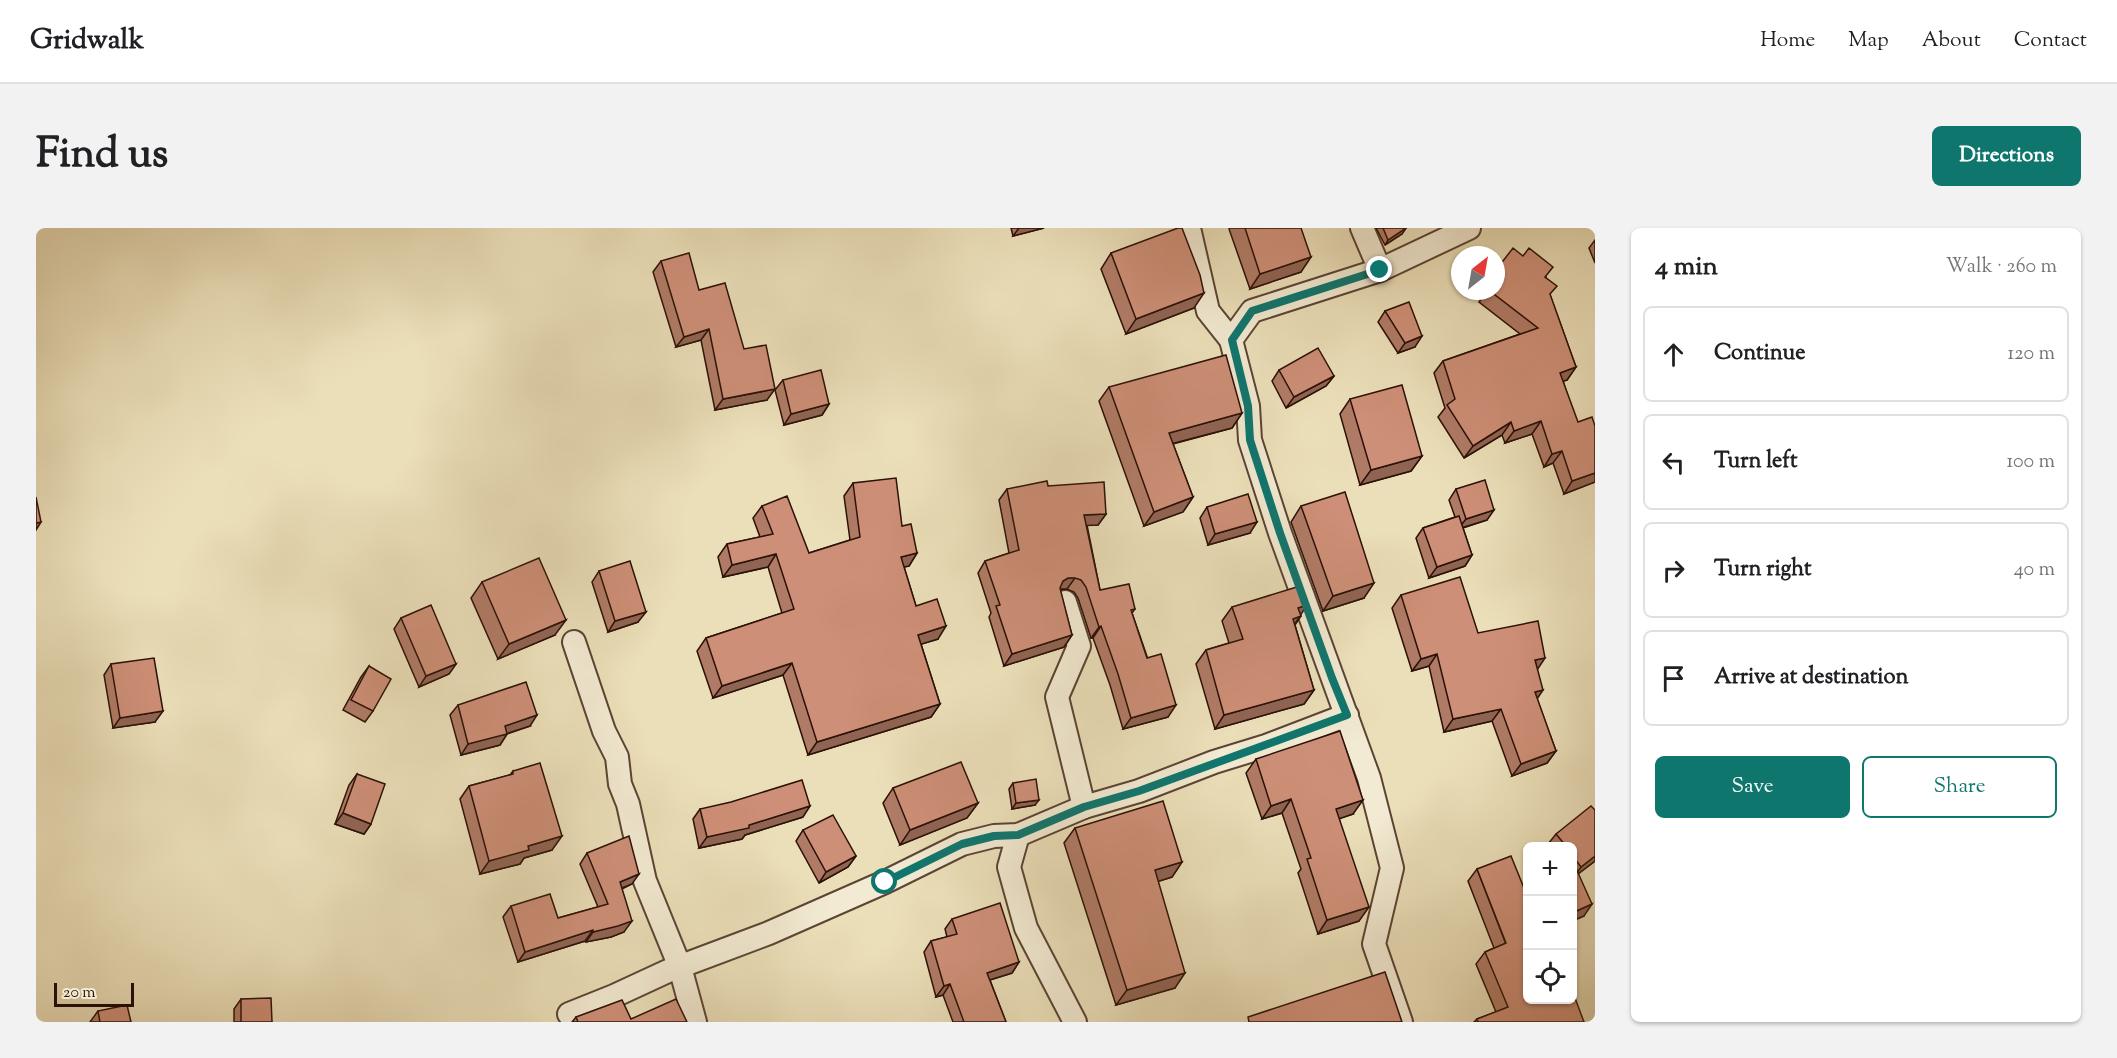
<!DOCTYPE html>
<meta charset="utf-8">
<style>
:root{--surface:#fff;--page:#f2f2f2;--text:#202124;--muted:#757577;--line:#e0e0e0;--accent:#0f766e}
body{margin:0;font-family:"Sorts Mill Goudy",serif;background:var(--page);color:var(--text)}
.controls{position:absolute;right:18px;bottom:18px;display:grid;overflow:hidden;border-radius:9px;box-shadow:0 2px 4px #0004}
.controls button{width:54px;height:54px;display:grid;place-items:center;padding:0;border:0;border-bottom:2px solid var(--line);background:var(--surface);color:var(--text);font:30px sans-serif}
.compass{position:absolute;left:1415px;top:18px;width:54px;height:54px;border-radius:50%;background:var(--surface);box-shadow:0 2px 4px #0004;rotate:31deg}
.scale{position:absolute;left:18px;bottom:15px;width:80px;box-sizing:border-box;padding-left:6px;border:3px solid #2c1107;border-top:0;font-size:16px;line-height:21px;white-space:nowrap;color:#2c1107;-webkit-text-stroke:4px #f2ead2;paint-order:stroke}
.stop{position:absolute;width:18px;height:18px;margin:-14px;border:4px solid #0f766e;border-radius:50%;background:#fff}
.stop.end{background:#0f766e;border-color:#fff;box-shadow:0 2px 6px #0008}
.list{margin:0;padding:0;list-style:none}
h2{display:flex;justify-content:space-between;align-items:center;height:78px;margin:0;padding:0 24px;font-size:26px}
h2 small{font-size:20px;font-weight:400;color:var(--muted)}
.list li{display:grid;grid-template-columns:39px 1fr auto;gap:18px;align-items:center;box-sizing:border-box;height:96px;margin:0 12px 12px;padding:0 12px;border:2px solid var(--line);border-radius:9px}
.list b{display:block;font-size:22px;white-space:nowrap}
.list em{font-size:20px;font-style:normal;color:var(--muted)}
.actions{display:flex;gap:12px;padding:18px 24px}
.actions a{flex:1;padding:14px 0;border:2px solid var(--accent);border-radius:9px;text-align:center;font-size:21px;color:var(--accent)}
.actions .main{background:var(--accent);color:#fff}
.icon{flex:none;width:33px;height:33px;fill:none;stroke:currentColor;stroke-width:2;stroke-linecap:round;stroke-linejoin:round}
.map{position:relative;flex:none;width:1559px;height:794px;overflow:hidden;border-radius:9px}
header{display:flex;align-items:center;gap:36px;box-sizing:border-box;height:84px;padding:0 30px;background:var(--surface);border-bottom:2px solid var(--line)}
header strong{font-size:28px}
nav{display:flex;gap:33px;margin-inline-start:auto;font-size:21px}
.intro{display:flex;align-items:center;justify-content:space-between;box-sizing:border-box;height:144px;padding:0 36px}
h1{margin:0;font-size:42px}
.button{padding:15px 27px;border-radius:9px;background:var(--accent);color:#fff;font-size:21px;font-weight:700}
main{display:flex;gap:36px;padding:0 36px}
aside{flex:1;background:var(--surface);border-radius:9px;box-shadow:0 2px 4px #0004}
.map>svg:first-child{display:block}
</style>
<header>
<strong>Gridwalk</strong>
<nav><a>Home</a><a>Map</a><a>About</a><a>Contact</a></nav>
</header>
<div class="intro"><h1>Find us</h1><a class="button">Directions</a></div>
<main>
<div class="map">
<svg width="1559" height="794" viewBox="0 0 1559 794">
<rect width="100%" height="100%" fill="#ebdfb9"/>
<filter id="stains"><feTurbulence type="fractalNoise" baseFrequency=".00333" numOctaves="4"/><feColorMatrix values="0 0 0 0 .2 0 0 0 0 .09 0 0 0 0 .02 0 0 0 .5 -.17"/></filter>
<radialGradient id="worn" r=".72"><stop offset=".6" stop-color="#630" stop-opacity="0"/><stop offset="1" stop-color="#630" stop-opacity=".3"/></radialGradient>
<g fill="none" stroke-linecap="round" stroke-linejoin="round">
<g stroke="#5c4434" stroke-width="26">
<g id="street">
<path d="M1153 0 1172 83 1195 112 1212 178 1214 212 1244 305 1333 550 1356 640 1338 716 1365 794"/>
<path d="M1326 0 1344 42"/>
<path d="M1195 112 1216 83 1344 42 1433 0"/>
<path d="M1029 374 1043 418 1021 469 1048 579"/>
<path d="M538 414 568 503 581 529 584 556 592 576 609 653 644 739 659 794"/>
<path d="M982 607 973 639 990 700 1039 794"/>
<path d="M533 786 578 768 632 743 733 705 849 654 926 616 958 608 982 607 1048 579 1103 563 1178 534 1230 518 1311 487"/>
</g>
</g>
<use href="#street" stroke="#f2ead2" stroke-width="22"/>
</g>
<g fill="#b07b66" stroke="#2c1107" stroke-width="1.5">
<path d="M975 0H1008L977 8Z"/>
<path d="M1194 0H1265V44L1214 61 1193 1Z"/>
<path d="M1340 0H1370L1366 6 1349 17Z"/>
<path d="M1559 12V35L1553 20Z"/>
<path d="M1075 25 1158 80 1090 106 1065 41Z"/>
<path d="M625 33 663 62 708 121 731 172 679 182 665 112 640 119 617 44Z"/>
<path d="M1510 49 1514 67 1540 139 1531 152 1527 153 1559 254 1528 266 1517 235 1508 239 1496 206 1469 215 1466 207 1428 230 1402 189 1409 180 1398 145 1407 133 1484 106 1443 74 1450 64 1449 63H1460Z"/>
<path d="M1349 83 1379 119 1362 125 1342 94Z"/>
<path d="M1243 142 1298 148 1290 158 1250 180 1236 153Z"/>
<path d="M747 152 793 176 786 187 748 197 739 162Z"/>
<path d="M1073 159 1206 185 1196 200 1137 216 1157 269 1147 284 1108 298 1063 173Z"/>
<path d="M1314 171 1386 228 1375 243 1324 257 1304 186Z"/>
<path d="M817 255 866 298 881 325 873 338 868 339 880 378 902 411 885 416 904 476 895 489 772 527 747 447 677 470 661 423 670 410 746 385 732 339 687 349 682 329 691 316 724 309 717 290 726 278 773 325 814 312 808 268Z"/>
<path d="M1012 258 1070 286 1062 297H1051L1064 362 1099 381 1096 385 1132 489 1087 501 1074 457 1057 410H1055L1042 370 1038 364 1031 361 1024 362 1036 407 1028 419 968 438 953 389 955 385 942 345 949 333 973 325 963 272 971 261Z"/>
<path d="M1420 261 1451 292 1427 300 1436 327 1429 338 1393 350 1380 310 1387 300 1419 289 1413 272Z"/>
<path d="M1265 278 1328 370 1287 383 1255 294Z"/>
<path d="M1171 279 1214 305 1172 317 1164 290Z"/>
<path d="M563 343 602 394 572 404 556 354Z"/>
<path d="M446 354 519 407 462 431 435 370Z"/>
<path d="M1365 367 1442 405 1501 441V471L1520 523 1511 535 1476 548 1456 493 1408 504 1393 438 1376 443 1356 380Z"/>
<path d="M1196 379 1264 387 1265 388 1259 397 1278 462 1268 476 1179 501 1160 436 1170 422 1193 415 1186 393Z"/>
<path d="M365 390 420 436 413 446 383 459 358 401Z"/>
<path d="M75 436 119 494 77 500 68 447Z"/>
<path d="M333 438 337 483 329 494 307 482 325 449Z"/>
<path d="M422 477 494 498 471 506 464 517 425 527 414 487Z"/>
<path d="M1220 531 1317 586 1303 590 1323 693 1282 706 1262 645 1265 641 1246 585 1226 591 1210 545Z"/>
<path d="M477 543 516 622 488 630 484 636 444 646 424 571 433 558 474 547Z"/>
<path d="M321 546 335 596 328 606 299 596 313 557Z"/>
<path d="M977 555 999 577 976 581 973 561Z"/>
<path d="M857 560 942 575 931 590 864 617 847 575Z"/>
<path d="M664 581 767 589 709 607 706 611 663 620 657 591Z"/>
<path d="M1559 582V633L1542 646 1548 688 1536 693V618H1514L1512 616 1520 606Z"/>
<path d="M1039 600 1146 634 1136 649 1122 653 1139 760 1080 777 1028 615Z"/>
<path d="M767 602 820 628 812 639 783 655 760 613Z"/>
<path d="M551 625 596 656 586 661 588 704 575 709 550 714 549 713 482 734 467 689 475 678 522 690 562 679 544 636Z"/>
<path d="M1441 641 1491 771 1548 794H1438L1441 791 1460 784 1440 736 1449 724 1458 720 1432 653Z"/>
<path d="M916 691 983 734 976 745 954 752 970 794H917L907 767 900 769 888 724 895 713 911 709 909 701Z"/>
<path d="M205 771 236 794H198V781Z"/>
<path d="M62 783 95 794H54Z"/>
<path d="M540 789 595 791 651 794H536Z"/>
</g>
<g fill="#906453" stroke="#2c1107" stroke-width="1.5">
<path d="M983 0H1008L977 8Z"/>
<path d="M1370 0 1366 6 1349 17 1352 12Z"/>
<path d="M1275 29 1265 44 1214 61 1224 46Z"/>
<path d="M1168 65 1158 80 1090 106 1100 91Z"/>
<path d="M673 101 665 112 640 119 648 109Z"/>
<path d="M1386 108 1379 119 1362 125 1369 115Z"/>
<path d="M1540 139 1531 152 1515 157 1524 145Z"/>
<path d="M1298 148 1290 158 1250 180 1258 169Z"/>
<path d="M739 161 731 172 679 182 687 171Z"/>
<path d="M793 176 786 187 748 197 755 186Z"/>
<path d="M1206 185 1196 200 1123 219 1133 205Z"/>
<path d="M1505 193 1496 206 1469 215 1478 203Z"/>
<path d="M1475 194 1466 207 1428 230 1437 218Z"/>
<path d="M1526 223 1517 235 1508 239 1516 226Z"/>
<path d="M1386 228 1375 243 1324 257 1335 242Z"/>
<path d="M1559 245V254L1528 266 1536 253Z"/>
<path d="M1157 269 1147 284 1108 298 1118 284Z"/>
<path d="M1458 282 1451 292 1422 301 1430 291Z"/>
<path d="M1070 286 1062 297 1041 298 1048 287Z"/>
<path d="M5 294 0 302V295Z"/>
<path d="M1221 294 1214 305 1172 317 1179 306Z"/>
<path d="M881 325 873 338 856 341 865 329Z"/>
<path d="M740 326 732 339 687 349 696 337Z"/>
<path d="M1436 327 1429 338 1393 350 1401 339Z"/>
<path d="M1032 350H1039L1031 361H1024L1019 365 1027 353Z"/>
<path d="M1338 355 1328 370 1287 383 1297 368Z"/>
<path d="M1271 377 1255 402 1247 405 1262 380Z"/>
<path d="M610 384 602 394 572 404 579 393Z"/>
<path d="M530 392 519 407 462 431 473 416Z"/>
<path d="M910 398 902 411 873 420 882 407Z"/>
<path d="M1065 398 1057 410H1055L1063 399Z"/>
<path d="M1036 407 1028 419 968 438 976 426Z"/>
<path d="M1401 426 1393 438 1376 443 1385 431Z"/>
<path d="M1509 430 1501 442 1499 432Z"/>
<path d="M756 435 747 447 677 470 686 458Z"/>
<path d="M420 436 413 446 383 459 390 448Z"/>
<path d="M1278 462 1268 476 1179 501 1188 487Z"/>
<path d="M1507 462 1499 474V464Z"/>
<path d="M904 476 895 489 772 527 781 514Z"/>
<path d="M1140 477 1132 489 1087 501 1095 490Z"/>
<path d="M1465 481 1456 493 1408 504 1417 491Z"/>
<path d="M127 483 119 494 77 500 84 490Z"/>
<path d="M501 487 494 498 466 507 471 506 464 517 425 527 432 516 469 498Z"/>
<path d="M1520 523 1511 535 1476 548 1485 536Z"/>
<path d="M1255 571 1246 585 1226 591 1235 578Z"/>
<path d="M1003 572 999 577 976 581 980 575Z"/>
<path d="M1327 572 1317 586 1291 595 1300 581Z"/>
<path d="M942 575 931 590 864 617 874 602Z"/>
<path d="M774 578 767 589 709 607 706 611 663 620 671 609 713 597Z"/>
<path d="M307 585 335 596 328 606 299 596Z"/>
<path d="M526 608 516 622 488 630 484 636 444 646 453 633 492 618Z"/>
<path d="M820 628 812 639 783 655 790 644Z"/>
<path d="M1559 628V633L1538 649 1545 639Z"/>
<path d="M1146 634 1136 649 1108 658 1119 642Z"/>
<path d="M603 646 596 656 576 664 584 654Z"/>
<path d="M1556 676 1548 688 1536 693V685Z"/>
<path d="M1333 679 1323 693 1282 706 1291 692Z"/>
<path d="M596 693 588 704 575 709 550 714 557 704Z"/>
<path d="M557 702 549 713 482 734 489 724Z"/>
<path d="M983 734 976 745 944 755 951 745Z"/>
<path d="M1149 745 1139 760 1080 777 1091 762Z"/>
<path d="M914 756 907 767 900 769 908 758Z"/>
</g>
<g fill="#cd8f77" stroke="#2c1107" stroke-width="1.5">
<path d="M1142 0H1146L1164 47 1168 65 1100 91 1075 25Z"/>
<path d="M1209 0H1265L1275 29 1224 46Z"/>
<path d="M1347 0H1370L1352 12Z"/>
<path d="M1477 20 1487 28 1493 20 1517 39 1509 49 1521 58 1514 66 1540 139 1524 145 1542 194 1556 189 1559 198V245L1536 253 1526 223 1516 226 1505 193 1478 203 1475 194 1437 218 1411 177 1419 171 1407 133 1502 100 1454 63H1460V42Z"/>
<path d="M653 25 663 62 689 55 708 121 730 117 739 161 687 171 673 101 648 109 625 33Z"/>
<path d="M1373 74 1386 108 1369 115 1349 83Z"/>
<path d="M1282 120 1298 148 1258 169 1243 142Z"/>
<path d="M1190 127 1206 185 1133 205 1157 269 1118 284 1073 159Z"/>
<path d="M785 142 793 176 755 186 747 152Z"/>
<path d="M1366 157 1386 228 1335 242 1314 171Z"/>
<path d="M860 250 866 298 875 296 881 325 865 329 880 378 901 371 910 398 882 407 904 476 781 514 756 435 686 458 670 410 758 381 740 326 696 337 691 316 737 306 726 278 751 268 773 325 824 309 817 255Z"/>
<path d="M1449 252 1458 282 1430 291 1420 261Z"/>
<path d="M1011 253 1012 258 1068 254 1070 286 1048 287 1064 362 1093 356 1099 381 1095 382 1111 430 1125 426 1140 477 1095 490 1082 446 1065 398 1063 399 1050 359 1045 352 1039 350H1032L1027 353 1024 360 1036 407 976 426 960 378 964 377 949 333 983 322 971 261Z"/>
<path d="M1309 264 1338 355 1297 368 1265 278Z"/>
<path d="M1212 266 1221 294 1179 306 1171 279Z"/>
<path d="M0 269 5 294 0 295Z"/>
<path d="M1423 288 1436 327 1401 339 1387 300Z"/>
<path d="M503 330 530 392 473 416 446 354Z"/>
<path d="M594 333 610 384 579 393 563 343Z"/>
<path d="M1424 349 1442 405 1502 393 1509 430 1499 432 1507 462 1499 464 1520 523 1485 536 1465 481 1417 491 1401 426 1385 431 1365 367Z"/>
<path d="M1264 358 1271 377 1262 380 1265 388 1257 391 1278 462 1188 487 1170 422 1207 411 1196 379Z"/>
<path d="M395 377 420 436 390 448 365 390Z"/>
<path d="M118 430 127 483 84 490 75 436Z"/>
<path d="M333 438 355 451 337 483 315 472Z"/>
<path d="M490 454 501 487 469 498 471 506 432 516 422 477Z"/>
<path d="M1304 503 1327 572 1300 581 1333 679 1291 692 1271 631 1275 630 1255 571 1235 578 1220 531Z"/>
<path d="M925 534 942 575 874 602 857 560Z"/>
<path d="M504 535 526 608 492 618 493 622 453 633 433 558 477 546V543Z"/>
<path d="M321 546 349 556 335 596 307 585Z"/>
<path d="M1000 551 1003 572 980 575 977 555Z"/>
<path d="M766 552 774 578 713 597V600L671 609 664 581 695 574Z"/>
<path d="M1127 573 1146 634 1119 642 1149 745 1091 762 1039 600Z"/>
<path d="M1555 578 1559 582V628L1545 639 1536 627V618H1530L1520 606Z"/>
<path d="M797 587 820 628 790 644 767 602Z"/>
<path d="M593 608 603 646 584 654 596 693 582 698 557 704V702L489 724 475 678 514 666 522 690 572 676 551 625Z"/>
<path d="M1475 628 1488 660 1491 659V771H1536V762L1548 794H1442L1441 791 1472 779 1449 724 1470 715 1441 641Z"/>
<path d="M1539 638 1556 676 1536 685V639Z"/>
<path d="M964 675 983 734 951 745 970 794H928L914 756 908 758 895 713 921 706 916 691Z"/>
<path d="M1349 744 1366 794H1213L1212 789Z"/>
<path d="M235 770 236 794H205V771Z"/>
<path d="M640 771 651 794H542L540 789 586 772 595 791Z"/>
<path d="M91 777 95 794H64L62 783Z"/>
</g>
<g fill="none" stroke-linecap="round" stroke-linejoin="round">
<path stroke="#0f766e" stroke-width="8" d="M849 654 926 616 958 608 982 607 1048 579 1103 563 1311 487 1296 450 1244 305 1214 212 1212 178 1196 112 1216 83 1344 42"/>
</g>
<rect width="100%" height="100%" filter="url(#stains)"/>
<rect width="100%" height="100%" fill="url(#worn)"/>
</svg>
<div class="controls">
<button>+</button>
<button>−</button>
<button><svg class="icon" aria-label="locate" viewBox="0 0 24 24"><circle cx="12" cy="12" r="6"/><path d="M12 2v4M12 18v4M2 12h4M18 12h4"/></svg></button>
</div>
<svg class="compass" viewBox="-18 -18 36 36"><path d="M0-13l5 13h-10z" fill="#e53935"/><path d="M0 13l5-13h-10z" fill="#757577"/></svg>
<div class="scale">20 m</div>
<div class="stop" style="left:849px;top:654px"></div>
<div class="stop end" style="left:1344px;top:42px"></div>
</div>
<aside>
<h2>4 min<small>Walk · 260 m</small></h2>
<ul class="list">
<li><svg class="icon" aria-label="ahead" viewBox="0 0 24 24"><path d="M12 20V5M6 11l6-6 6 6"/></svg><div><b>Continue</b></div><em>120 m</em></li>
<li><svg class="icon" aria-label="left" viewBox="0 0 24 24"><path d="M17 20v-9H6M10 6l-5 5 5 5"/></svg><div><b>Turn left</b></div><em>100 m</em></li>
<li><svg class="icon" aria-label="right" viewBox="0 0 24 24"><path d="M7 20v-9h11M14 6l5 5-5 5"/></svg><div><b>Turn right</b></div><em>40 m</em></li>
<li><svg class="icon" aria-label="arrive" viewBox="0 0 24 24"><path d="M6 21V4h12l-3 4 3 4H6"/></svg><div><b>Arrive at destination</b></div></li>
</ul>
<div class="actions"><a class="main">Save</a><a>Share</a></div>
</aside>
</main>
